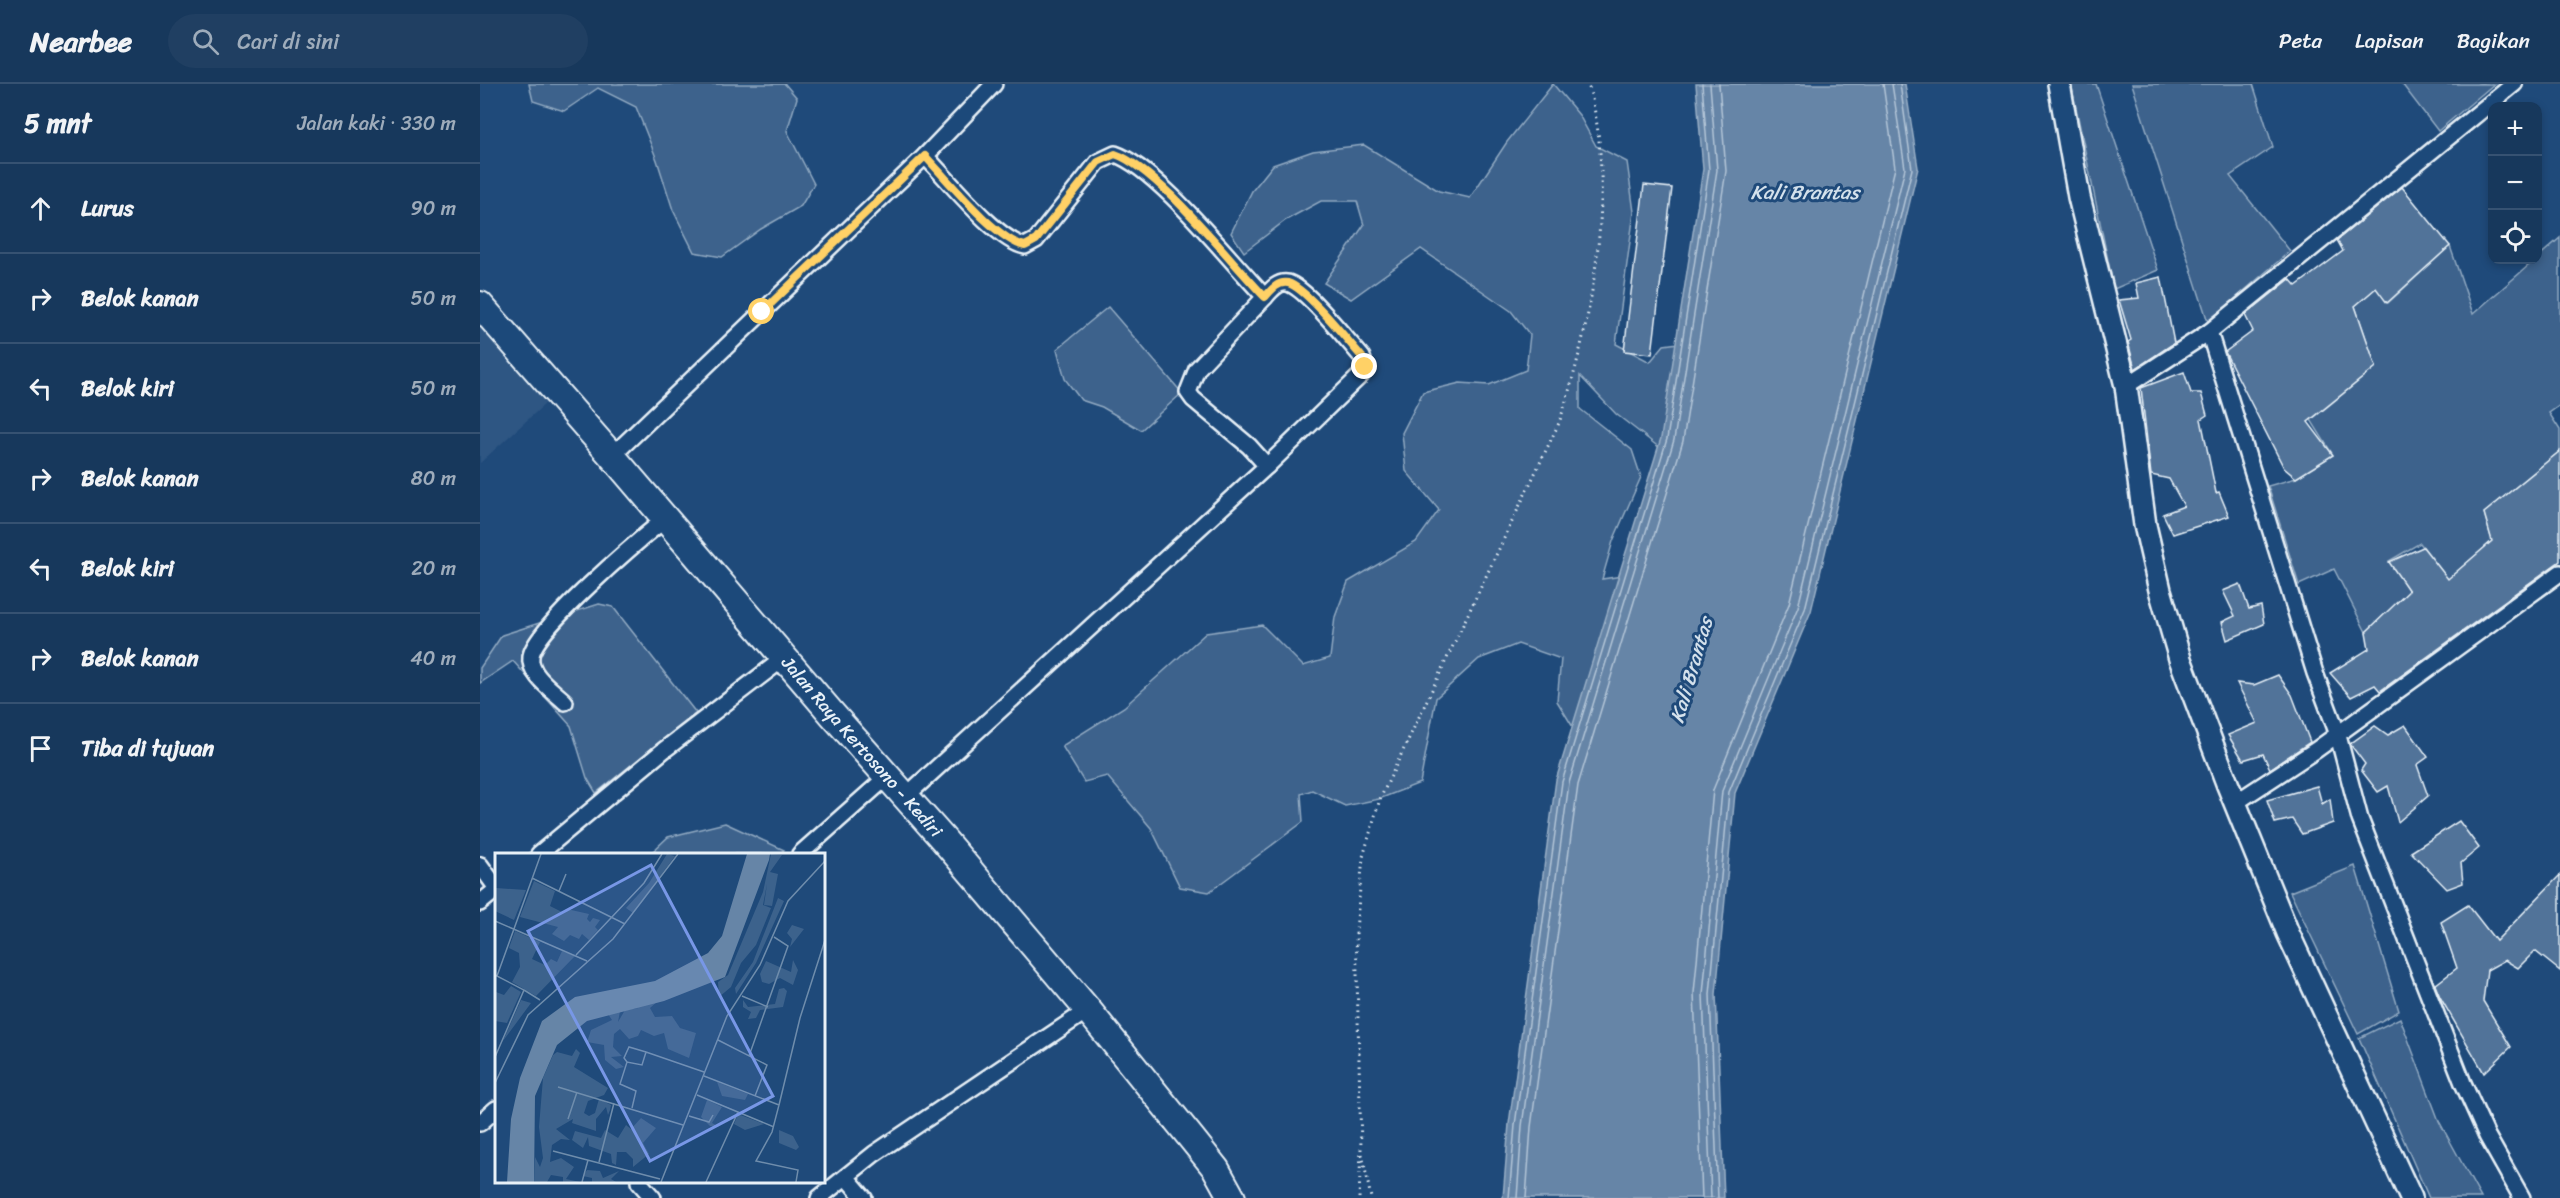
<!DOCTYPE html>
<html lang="id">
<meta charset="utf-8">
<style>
:root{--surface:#17385c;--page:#203f62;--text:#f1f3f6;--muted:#9eacbb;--line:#365272}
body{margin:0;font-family:Sriracha,sans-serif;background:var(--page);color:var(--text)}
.controls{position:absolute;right:18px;top:18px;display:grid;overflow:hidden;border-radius:12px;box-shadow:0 3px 9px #0003}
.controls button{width:54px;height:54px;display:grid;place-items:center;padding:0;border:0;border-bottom:2px solid var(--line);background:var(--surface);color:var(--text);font:30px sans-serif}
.stop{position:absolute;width:18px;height:18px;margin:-14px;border:4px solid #ffd166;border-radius:50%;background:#fff}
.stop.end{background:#ffd166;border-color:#fff;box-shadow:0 2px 6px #0008}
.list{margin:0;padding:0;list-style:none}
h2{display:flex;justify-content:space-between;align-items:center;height:78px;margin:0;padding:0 24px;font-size:26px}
h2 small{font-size:20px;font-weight:400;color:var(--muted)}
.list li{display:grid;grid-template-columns:39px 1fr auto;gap:18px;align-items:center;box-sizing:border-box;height:90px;padding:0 24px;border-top:2px solid var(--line)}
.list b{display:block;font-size:22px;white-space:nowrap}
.list em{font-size:20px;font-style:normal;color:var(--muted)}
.icon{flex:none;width:33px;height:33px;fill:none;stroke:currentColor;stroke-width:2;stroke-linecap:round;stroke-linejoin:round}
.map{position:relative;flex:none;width:2080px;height:1114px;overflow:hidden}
header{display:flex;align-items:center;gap:36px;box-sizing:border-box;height:84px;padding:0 30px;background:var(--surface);border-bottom:2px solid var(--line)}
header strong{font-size:28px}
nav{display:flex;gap:33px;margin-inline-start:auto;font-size:21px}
.search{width:420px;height:54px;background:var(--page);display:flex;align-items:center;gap:15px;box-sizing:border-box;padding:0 21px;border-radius:33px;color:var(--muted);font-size:22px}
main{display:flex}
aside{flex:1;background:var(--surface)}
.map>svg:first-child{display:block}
</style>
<header>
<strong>Nearbee</strong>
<div class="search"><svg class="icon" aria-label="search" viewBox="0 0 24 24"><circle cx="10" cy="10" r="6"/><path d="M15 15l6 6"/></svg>Cari di sini</div>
<nav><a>Peta</a><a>Lapisan</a><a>Bagikan</a></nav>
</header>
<main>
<aside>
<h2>5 mnt<small>Jalan kaki · 330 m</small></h2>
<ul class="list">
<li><svg class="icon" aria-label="ahead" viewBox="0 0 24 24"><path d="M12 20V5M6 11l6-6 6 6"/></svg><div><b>Lurus</b></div><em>90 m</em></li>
<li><svg class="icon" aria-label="right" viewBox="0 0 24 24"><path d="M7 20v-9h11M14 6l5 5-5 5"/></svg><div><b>Belok kanan</b></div><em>50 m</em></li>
<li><svg class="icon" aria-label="left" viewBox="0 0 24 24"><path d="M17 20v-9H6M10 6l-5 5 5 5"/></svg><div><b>Belok kiri</b></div><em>50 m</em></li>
<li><svg class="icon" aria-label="right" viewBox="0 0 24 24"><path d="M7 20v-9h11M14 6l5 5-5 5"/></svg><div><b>Belok kanan</b></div><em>80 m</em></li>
<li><svg class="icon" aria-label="left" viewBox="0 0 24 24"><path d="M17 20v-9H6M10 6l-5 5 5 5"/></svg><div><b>Belok kiri</b></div><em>20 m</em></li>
<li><svg class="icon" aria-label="right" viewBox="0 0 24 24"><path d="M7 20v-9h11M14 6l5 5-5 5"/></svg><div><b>Belok kanan</b></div><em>40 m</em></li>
<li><svg class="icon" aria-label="arrive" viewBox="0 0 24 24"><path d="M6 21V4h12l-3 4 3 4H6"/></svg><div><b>Tiba di tujuan</b></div></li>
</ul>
</aside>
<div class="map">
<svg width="2080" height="1114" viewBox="0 0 2080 1114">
<rect width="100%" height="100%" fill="#1f4a7a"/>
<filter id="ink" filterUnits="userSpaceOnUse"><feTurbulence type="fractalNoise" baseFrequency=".0167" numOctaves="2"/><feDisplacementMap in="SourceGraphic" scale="12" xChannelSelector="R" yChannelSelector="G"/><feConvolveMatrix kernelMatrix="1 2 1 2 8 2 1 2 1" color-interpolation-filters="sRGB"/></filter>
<g filter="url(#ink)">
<path fill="#2e5683" d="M0 240 66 319 0 379Z"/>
<g fill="#3c628c" stroke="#92aac2" stroke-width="1.5">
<path d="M49 0H305L317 14 307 47 334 100 321 122 281 145 242 173 214 168 193 126 177 76 156 23 118 4 84 27 53 17Z"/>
<path d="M1073 0 1099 31 1116 62 1147 78 1154 128 1136 260 1170 278 1184 261 1221 256 1198 378 1136 330 1100 292V325L1152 366 1161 393 1133 457 1122 495 1169 488 1099 653 1077 617 1081 575 1038 560 999 575 956 614 940 699 899 715 865 722 832 706 821 710 823 738 729 808 700 803 671 744 627 692 604 698 582 662 644 623 726 549 782 541 823 582 850 574 855 533 868 498 936 458 959 426 926 387 922 349 943 308 980 299 1009 301 1046 286 1050 251 1031 227 941 165 871 215 844 199 884 141 877 117H841L806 136 764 168 751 149 772 107 793 81 833 67 884 61 959 107 990 114 1027 58Z"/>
<path d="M1591 0H1616L1678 186 1634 205Z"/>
<path d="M1652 0H1773L1793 63 1750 92 1810 167 1728 238Z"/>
<path d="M1922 0H2014L1958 47Z"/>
<path d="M2080 154V321L2069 329 2080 346V367L2004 429 2012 457 1968 495 1940 459 1909 477 1929 507 1886 548 1854 485 1819 501 1788 402 1816 394 1853 371 1831 336 1896 283 1875 222 1896 204 1908 219 1970 162 1993 230Z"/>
<path d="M628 223 702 309 661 346 622 323 601 316 585 295 577 265Z"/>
<path d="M119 520 133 523 216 629 116 709 107 694 91 642 33 577 0 599V584L22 551Z"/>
<path d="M245 739 304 766 299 770H170L188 753Z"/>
<path d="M1875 782 1919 927 1878 950 1810 808Z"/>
<path d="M1920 934 1959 1037 2001 1114H1949L1879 954Z"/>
</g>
<path fill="#6685a7" stroke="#9ab0c7" stroke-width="1.5" d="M1216 0H1425L1438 84 1331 527 1255 709 1236 910 1244 1114H1023L1029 1040 1076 696 1181 354 1223 85Z"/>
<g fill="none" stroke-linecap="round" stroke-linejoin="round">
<g stroke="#b4c6d8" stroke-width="1.5">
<path d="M1029 1114 1035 1041 1082 698 1187 355 1229 86 1222 0"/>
<path d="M1037 1114 1042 1042 1089 699 1194 356 1237 86 1230 0"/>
<path d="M1046 1114 1051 1043 1098 701 1203 357 1246 87 1239 0"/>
<path d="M1222 1114 1214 909 1233 706 1309 520 1415 84 1403 0"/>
<path d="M1231 1114 1223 910 1242 707 1318 523 1425 84 1412 0"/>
<path d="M1238 1114 1230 910 1249 708 1325 525 1432 85 1420 0"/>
</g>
</g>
<g fill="#517399" stroke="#e8f1f8" stroke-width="1.5">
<path d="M1164 101 1192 104 1172 270 1144 267Z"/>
<path d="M1922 103 1970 162 1907 219 1896 204 1875 222 1896 283 1828 338 1853 371 1816 394 1804 384 1745 268 1773 247 1765 231 1810 195 1816 202 1863 167 1857 156Z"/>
<path d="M1681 193 1694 259 1655 285 1648 258 1651 256 1639 216 1659 214 1656 199Z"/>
<path d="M1704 288 1711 309H1721L1727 331 1721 335 1736 409 1739 408 1749 432 1693 450 1683 430 1704 422 1689 395 1671 391 1661 304Z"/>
<path d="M2080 367V477L1900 607 1895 601 1871 613 1850 589 1889 565 1886 548 1929 507 1909 478 1943 463 1968 495 2012 457 2004 429Z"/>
<path d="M1760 500 1769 525 1781 522 1784 540 1747 556 1742 538 1755 532 1743 507Z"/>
<path d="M1798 591 1812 611 1830 658 1790 685 1783 670 1763 676 1748 651 1777 639 1757 599 1774 601Z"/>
<path d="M1925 641 1948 673 1937 681 1948 712 1918 738 1908 702 1898 708 1881 686 1885 680 1870 660 1895 642 1908 651Z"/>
<path d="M1837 702 1842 720 1850 715 1853 739 1822 750 1812 735 1795 739 1787 716Z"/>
<path d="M1979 737 1999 764 1981 779 1983 799 1967 805 1931 768Z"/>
<path d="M2080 791V887L2055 867 2038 884 2025 876 2007 886 2003 917 2031 963 2004 989 1960 913 1955 901 1977 884 1961 838 1988 821 2016 857Z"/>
</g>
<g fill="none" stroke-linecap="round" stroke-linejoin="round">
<g stroke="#e8f1f8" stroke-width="20">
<g id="minor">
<path d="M785 213C791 206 798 197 808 199 826 204 868 257 882 273L885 283 881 291 787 382"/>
<path d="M1729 248 1835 589 1857 648 1880 735 1983 999 2007 1052 2042 1114"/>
<path d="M1646 302 1729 248 2034 0"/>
<path d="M132 372 445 72 514 0"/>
<path d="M85 618C74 607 48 591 51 572 55 544 159 456 185 435"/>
<path d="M425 713 787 382 769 362 713 315 708 308 717 285 785 213C750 177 677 84 635 70L618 78 556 156 545 162C516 156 467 94 445 72"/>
<path d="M1755 719 1836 666 2080 489"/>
<path d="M59 770 184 666 304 574"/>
<path d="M320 770 408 692"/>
<path d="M0 781 16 803"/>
<path d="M0 819 16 806"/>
<path d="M0 1039 16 1025"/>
<path d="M366 1093 384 1114"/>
<path d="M159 1098 173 1114"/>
<path d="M339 1114 394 1070 608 926"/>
</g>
</g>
<g stroke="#e8f1f8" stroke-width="26">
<path id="secondary" d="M1579 0 1599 113 1646 302 1665 441 1680 506 1700 575 1747 699 1808 849 1931 1114"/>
</g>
<g stroke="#e8f1f8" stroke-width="30">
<g id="trunk">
<path id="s1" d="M0 221 132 372 353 631 463 755 608 926 712 1055 736 1085 752 1114"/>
</g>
</g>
<g stroke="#e8f1f8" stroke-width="3" stroke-dasharray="1.5 4.5" stroke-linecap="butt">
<path d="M882 1070 891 1114"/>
<path d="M879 1114 881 1065 876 846 883 773 900 715 1079 339C1112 241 1138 100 1108 0"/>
</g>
<use href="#minor" stroke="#1f4a7a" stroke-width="15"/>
<use href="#secondary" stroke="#1f4a7a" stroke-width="21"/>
<use href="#trunk" stroke="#1f4a7a" stroke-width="26"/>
</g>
</g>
<g fill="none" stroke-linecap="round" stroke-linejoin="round" filter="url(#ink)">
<path stroke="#ffd166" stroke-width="8" d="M282 228 445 72C467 95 516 156 545 162L556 156 618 78 635 70C677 84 750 177 785 213 791 206 798 197 808 199 826 204 868 257 882 273L885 283"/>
</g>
<g text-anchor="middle" stroke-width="6" stroke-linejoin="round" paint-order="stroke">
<g font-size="18" fill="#e8f1f8" stroke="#1f4a7a">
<text dy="6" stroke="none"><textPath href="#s1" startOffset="584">Jalan Raya Kertosono - Kediri</textPath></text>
</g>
<g font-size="20" font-style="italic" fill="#d4e1ec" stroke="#1f4a7a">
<text x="1325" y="115">Kali Brantas</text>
<text transform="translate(1211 586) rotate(-74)" y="7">Kali Brantas</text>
</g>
</g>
<g transform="translate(15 769)">
<rect width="330" height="330" fill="#1f4a7a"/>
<path d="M172 1 180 3 138 60 131 55 154 30ZM276 1 287 2 275 19 283 21 277 53 269 52 272 31 268 52 276 55 261 92 246 110 236 134 224 144 223 129 233 122 268 39ZM39 28 60 38 55 53 69 60 72 56 94 61 92 66 95 69 98 65 105 67 100 74 103 77 94 87 87 81 84 86 75 82 69 88 57 81 63 74 25 64ZM1 35 31 37 19 67 0 58ZM283 45 289 48 261 110 241 141 240 135 258 109ZM297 72 309 76 295 94 297 86 292 80ZM20 78 45 89 37 106 50 112 56 106 62 109 67 98 80 103 41 143 17 129 25 114 24 100 14 95ZM298 107 303 117 298 132 285 125 274 131 267 129 265 121 271 108 296 119ZM0 133 1 139 9 142 16 133 26 139 12 170 0 168ZM289 135 292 138 288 154 265 157 261 165 253 166 256 159 248 154V147L253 154 280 151 284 136ZM26 147 36 150 8 188ZM163 148 155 155 160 164 177 163 185 175 201 180 194 205 173 196 169 180 159 183 146 177 143 183 134 186 125 176 119 181 118 194 127 203 116 204 129 214 121 216 110 207 109 192 92 189 96 177 117 167 111 158 126 153 123 169 130 157 143 155 140 150ZM81 196 85 200 79 214 113 235 109 242 93 248 89 260 94 263 100 260 104 246 116 252 115 257 113 262 111 254 101 266V278L77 270 78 266 61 276 75 287 66 286 57 292 55 309 66 305 79 314 71 326 85 329H68V324L56 322 52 329H39L40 304 45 314 48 305 44 274 48 225 58 202 62 199 77 203ZM222 229 253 241 250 247 227 243ZM212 247 227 254 217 270 224 274 215 273 206 264ZM243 261 269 271 250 277 239 271ZM146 265 161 275 148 290 154 301 138 314V306L131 299H122L121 312 117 310 116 301 94 293 93 284 88 295 77 287 80 278 106 285 110 277 123 285 131 272 136 276ZM284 277 298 283 304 294 301 297 284 290ZM92 317 105 318 108 325 124 318 116 326 121 329H97V325L88 323Z" fill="#3c628c"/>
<path d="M252 1H275L274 7 230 124 169 148 92 168 62 192 40 243 39 329H12L16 266 25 225 47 168 80 144 160 128 213 100 227 83Z" fill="#6685a7"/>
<path fill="none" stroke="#6f8dac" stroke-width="1.5" d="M37 25 130 71M64 38 71 21M0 68 92 108M81 102 149 30 167 1M0 122 29 137 0 204M2 123 46 1M29 137 45 147M247 143 273 154M223 187 272 212 260 243M254 203 293 93 279 84M132 209 129 205 134 194 151 199M209 223 284 252 277 279 261 308 303 317 301 329M0 230 33 162 118 86 183 1M63 234 188 272M202 242 279 274M284 252 305 165 330 87M137 255 141 238 125 231 132 209 147 212 151 199 209 219M194 263 214 269 218 262M73 266 82 239M58 298 165 326M104 309 119 250M87 329 93 307M166 329 232 163 265 112 293 48 330 8M211 329 243 259"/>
<path fill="#7897e6" fill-opacity="0.15" stroke="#7897e6" stroke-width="3" d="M156 12 278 243 155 308 33 78Z"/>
<rect width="330" height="330" fill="none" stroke="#e8f1f8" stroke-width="3"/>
</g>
</svg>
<div class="controls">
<button>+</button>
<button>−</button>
<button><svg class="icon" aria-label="locate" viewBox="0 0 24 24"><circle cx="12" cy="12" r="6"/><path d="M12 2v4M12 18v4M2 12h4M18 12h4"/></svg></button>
</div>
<div class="stop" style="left:282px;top:228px"></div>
<div class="stop end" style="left:885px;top:283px"></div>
</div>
</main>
